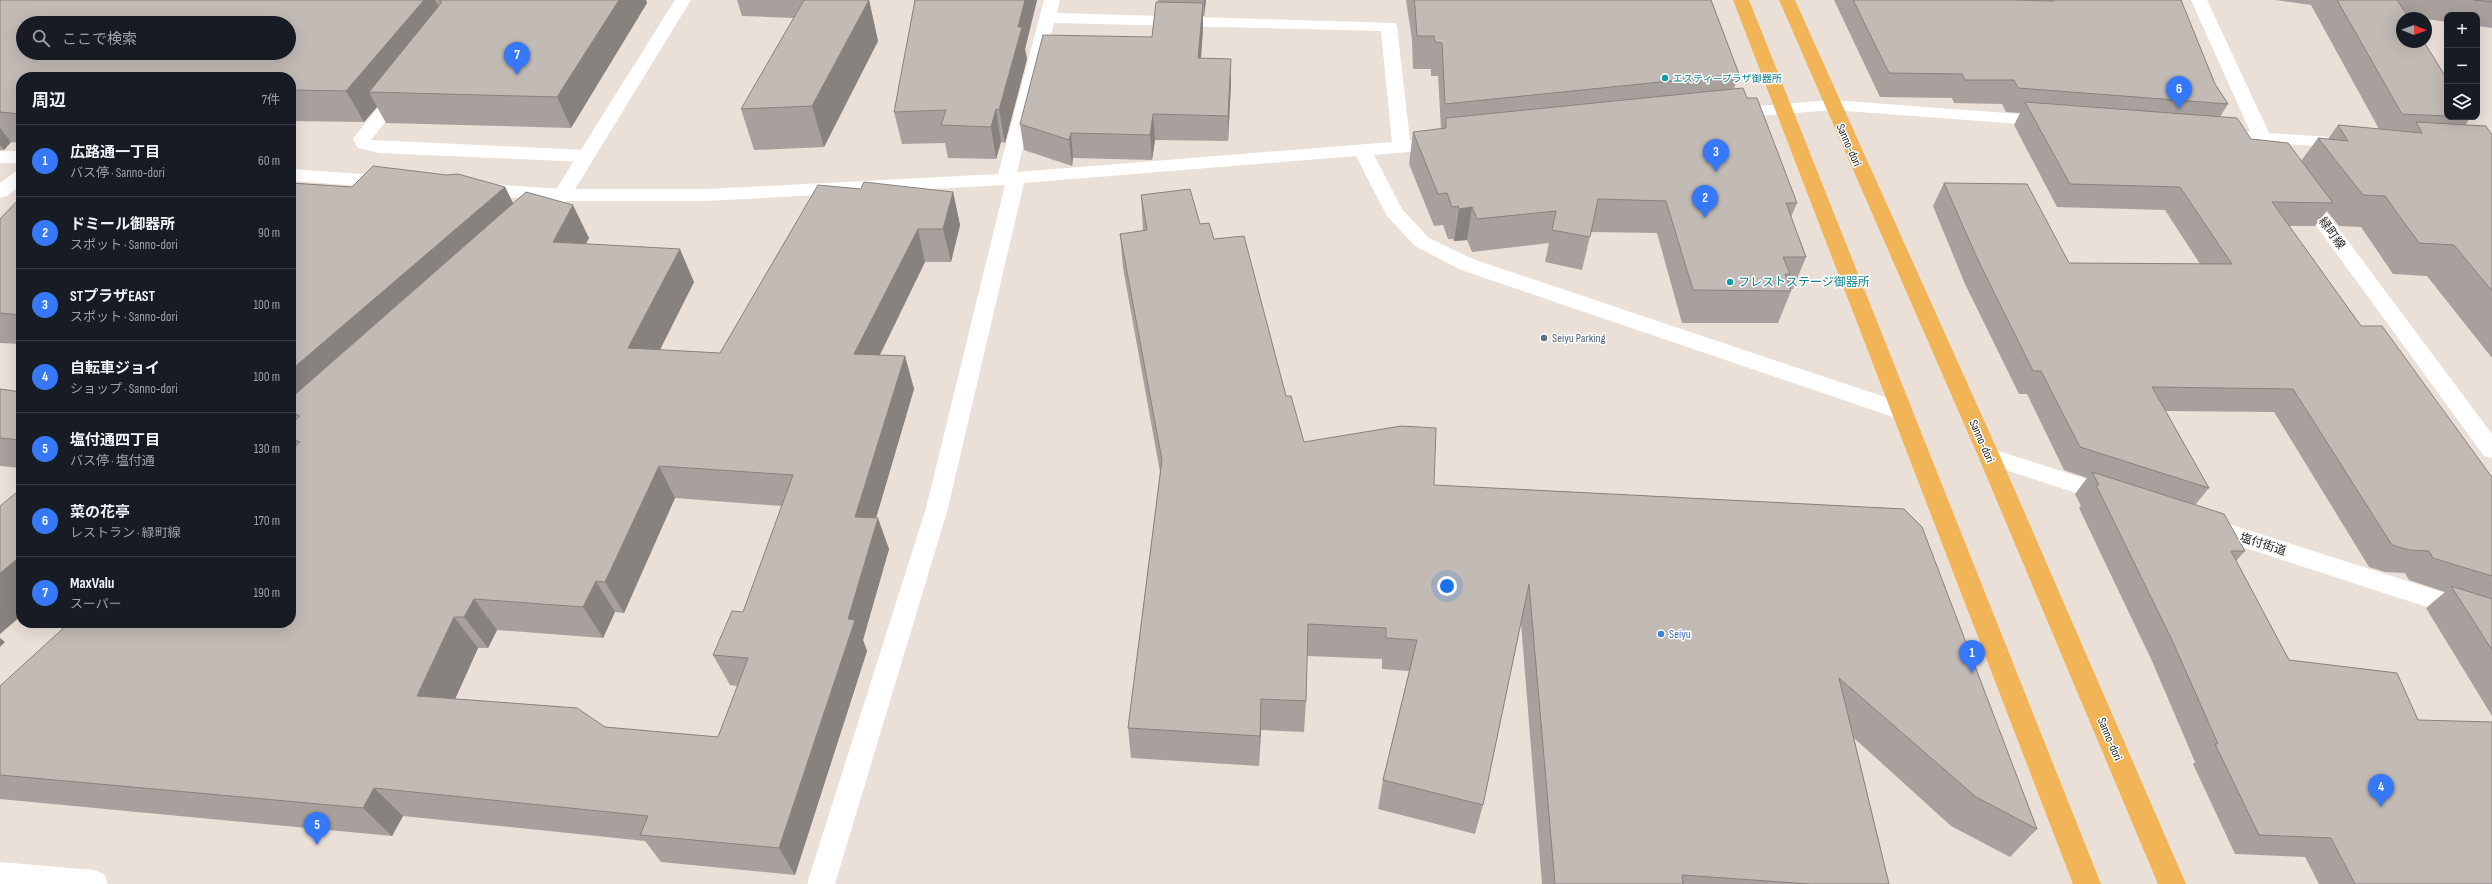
<!DOCTYPE html>
<html lang="ja">
<meta charset="utf-8">
<style>
:root{--surface:#171b24;--page:#242831;--text:#f1f3f6;--muted:#9ea1a6;--line:#363941;--accent:#3579fa}
body{margin:0;font-family:"Sofia Sans Condensed","Noto Sans JP",sans-serif;background:var(--page);color:var(--text)}
.controls{position:absolute;right:12px;top:12px;display:grid;overflow:hidden;border-radius:8px;box-shadow:0 4px 16px #0002}
.controls button{width:36px;height:36px;display:grid;place-items:center;padding:0;border:0;border-bottom:1px solid var(--line);background:var(--surface);color:var(--text);font:20px sans-serif}
.compass{position:absolute;left:2396px;top:12px;width:36px;height:36px;border-radius:50%;background:var(--surface);box-shadow:0 4px 16px #0002;rotate:91deg}
.you{position:absolute;left:1447px;top:586px;width:14px;height:14px;margin:-10px;border:3px solid #fff;border-radius:50%;background:#1a73e8;box-shadow:0 0 0 6px #1a73e833}
.badge{display:grid;place-items:center;width:26px;height:26px;border-radius:50%;background:var(--accent);color:#fff;font-size:13px;font-weight:700}
.pin{position:absolute;translate:-50% -33px;filter:drop-shadow(0 1px 2px #0008)}
.pin::after{content:'';position:absolute;top:21px;width:14px;height:12px;background:inherit;clip-path:polygon(0 0,100% 0,50% 100%)}
.list{margin:0;padding:0;list-style:none}
h2{display:flex;justify-content:space-between;align-items:center;height:52px;margin:0;padding:0 16px;font-size:17px}
h2 small{font-size:13px;font-weight:400;color:var(--muted)}
.list li{display:grid;grid-template-columns:26px 1fr auto;gap:12px;align-items:center;box-sizing:border-box;height:72px;padding:0 16px;border-top:1px solid var(--line)}
.list b{display:block;font-size:15px;white-space:nowrap}
.list p{margin:0;font-size:13px;white-space:nowrap;color:var(--muted)}
.list em{font-size:13px;font-style:normal;color:var(--muted)}
.icon{flex:none;width:22px;height:22px;fill:none;stroke:currentColor;stroke-width:2;stroke-linecap:round;stroke-linejoin:round}
.map{position:relative;flex:none;width:2492px;height:884px;overflow:hidden}
.search{position:absolute;background:var(--surface);box-shadow:0 4px 16px #0002;left:16px;top:16px;width:280px;height:44px;display:flex;align-items:center;gap:10px;box-sizing:border-box;padding:0 14px;border-radius:22px;color:var(--muted);font-size:15px}
.panel{position:absolute;background:var(--surface);box-shadow:0 4px 16px #0002;left:16px;top:72px;width:280px;height:556px;border-radius:16px}
.map>svg:first-child{display:block}
</style>
<div class="map">
<svg width="2492" height="884" viewBox="0 0 2492 884">
<rect width="100%" height="100%" fill="#eae0d8"/>
<g fill="none" stroke-linecap="round" stroke-linejoin="round">
<g fill="#fff" fill-rule="evenodd">
<path d="M401 85 407 86 410 90 371 140 586 150 592 152 595 156 592 160 586 162 379 153 358 148 353 139 356 135 395 86Z"/>
<path d="M1989 448 2118 489 2121 495 2118 501 2110 504 1981 462 1978 456 1981 450Z"/>
<path d="M2207 517 2492 608V628L2199 533 2195 526 2199 519Z"/>
</g>
<g fill="#fff" fill-rule="evenodd">
<path d="M1044 0H1060L1057 13 1395 23 1397 26 1410 141 1441 139 1447 140 1450 144 1447 148 1441 149 1374 155 1402 209 1429 238 1475 260 1909 405 1912 411 1909 417 1901 419 1893 417 1461 270 1415 246 1387 216 1356 156 1024 183 948 508 835 884H807L926 508 1005 185 707 201H562L478 195 471 193 469 189 471 185 478 183 562 189H707L998 174ZM1054 23 1381 31 1392 142 1017 172Z"/>
<path d="M1832 100 2047 116 2053 117 2056 121 2053 125 2047 126 1832 110 1732 118 1726 117 1723 113 1726 109 1732 108Z"/>
<path d="M2221 130 2346 138 2352 139 2355 143 2352 147 2346 148 2215 139 2212 135 2215 131Z"/>
<rect x="0" y="151" width="21" height="12"/>
<path d="M291 169 390 176 397 178 399 182 397 186 390 188 291 181Z"/>
<path d="M21 170V185L7 196 0 198V183L15 172Z"/>
</g>
<g fill="#fff" fill-rule="evenodd">
<path d="M675 0H691L569 199C557 209 544 229 527 224L525 220 527 216 555 191Z"/>
<path d="M2191 0H2207L2271 137 2290 165 2287 169H2275L2253 138Z"/>
<path d="M2303 188 2310 190 2492 434V458L2484 456 2296 198 2294 194 2296 190Z"/>
<path d="M0 862 94 870 104 874 108 884H0Z"/>
</g>
<g fill="#f1b457" fill-rule="evenodd">
<path d="M1733 0H1749L2101 884H2073Z"/>
<path d="M1779 0H1795L2000 456 2186 884H2158L1978 456Z"/>
</g>
</g>
<g fill="#a7a09c" fill-rule="evenodd">
<path d="M0 0H646L647 3 571 128 386 123 377 107 364 122 291 121V77H21V143L11 142 4 150H0ZM23 23H289L23 53Z"/>
<path d="M737 0H869L878 41 824 147 754 150 741 109 794 18 742 16Z"/>
<path d="M915 0H1037L1025 49 1027 59 1005 143 1001 142 996 159 948 158 945 143 902 144 894 112Z"/>
<path d="M1158 0H1206L1204 16H1203V28L1201 58 1231 84 1228 141 1155 140 1152 160 1073 158 1072 166 1024 150 1020 124 1152 37Z"/>
<path d="M1406 0H1711L1739 74 1734 89 1747 98 1797 203 1791 217 1806 257 1793 289H1790L1791 291 1778 323H1682L1657 233 1591 232 1582 270 1545 262 1549 243 1472 252 1467 240 1454 241 1453 239H1448L1443 225 1434 226 1409 164 1413 132 1441 129 1438 76H1431V69H1413L1412 40Z"/>
<path d="M1834 0 2029 1V0H2181L2215 84 2228 104 2220 117 2251 139 2301 161 2318 138 2328 139 2338 125 2379 129 2311 5 2275 0H2492V28L2477 26V15H2447V22L2426 19V18H2415L2408 17 2447 117H2471L2465 125 2492 135V358L2427 276 2393 274 2361 227 2339 226 2327 211 2315 226H2289L2361 326 2491 476H2492V716L2426 608 2445 592 2409 580 2405 573 2385 572 2369 567 2274 412 2165 411 2209 488 2195 505 2245 551 2236 561 2289 660 2492 884H2319L2305 857 2235 854 2193 764 2195 762 2152 661 2079 508 2081 506 2075 494 2087 478 2064 470 2027 394H2019L1965 284 1933 206 1944 183 2069 263 2200 264 2165 210 2057 207 2014 125 2020 113 2006 112 2002 104 1954 103 1952 98 1880 97Z"/>
<path d="M291 183 352 187H505L513 203 589 238 586 243 694 282 660 350 720 353 861 189 953 192 960 225 951 262H925L880 355 905 356 914 389 876 517 889 549 863 640 867 651 795 875 661 862 645 841 403 816 392 836 0 799V686L291 623V424H292L291 423ZM675 498 782 506 743 612 713 655 730 685 738 686 718 737 605 727 455 699 478 648H488L497 630 603 638 615 612 624 613Z"/>
<path d="M1141 195 1200 224 1214 239 1286 396 1304 442 1434 485 1904 509 2037 829 2010 857 1951 826 1854 738 1889 884H1542L1521 623 1483 805 1475 834 1378 809 1383 780 1409 671 1382 669V659L1307 656 1306 701 1304 732 1261 730 1259 766 1131 758 1128 728 1160 472 1123 268 1120 234 1143 231Z"/>
<path d="M21 197V344L0 343V219Z"/>
<path d="M0 389 21 392V468L0 466Z"/>
</g>
<g fill="#88827f">
<path d="M424 0H435L448 26 369 92 377 107 364 122 346 91Z"/>
<path d="M619 0H646L647 3 571 128 557 97Z"/>
<path d="M869 0 878 41 824 147 812 106Z"/>
<path d="M1025 0H1037L1025 49 1027 59 1005 143 999 110 1018 27Z"/>
<path d="M1204 0H1206L1204 16Z"/>
<path d="M1203 3V28L1199 83 1198 58Z"/>
<path d="M1231 59V84L1228 141V116Z"/>
<path d="M996 109 1001 142 996 159 991 127Z"/>
<path d="M1153 114 1155 140 1152 160 1150 135Z"/>
<path d="M0 128 11 142 4 150 0 145Z"/>
<path d="M1071 133 1073 158 1072 166 1069 140Z"/>
<path d="M505 187 521 219 291 412V370Z"/>
<path d="M953 192 960 225 951 262 943 229Z"/>
<path d="M573 205 589 238 569 275 553 242Z"/>
<path d="M1472 207 1467 240 1454 241 1459 209Z"/>
<path d="M918 229 925 262 864 387 854 354Z"/>
<path d="M680 249 694 282 644 381 628 348Z"/>
<path d="M905 356 914 389 867 549 855 517Z"/>
<path d="M659 466 675 498 624 613 605 582Z"/>
<path d="M878 518 889 549 863 640 867 651 795 875 779 848Z"/>
<path d="M21 556V616L0 634V573Z"/>
<path d="M596 581 615 612 603 638 583 607Z"/>
<path d="M474 599 497 630 488 648 464 617Z"/>
<path d="M454 617 478 648 443 726 417 696Z"/>
<path d="M0 638 5 642 0 647Z"/>
<path d="M1261 699V730L1259 766 1260 736Z"/>
<path d="M374 788 403 816 392 836 363 808Z"/>
</g>
<g fill="#c2bab5" stroke="#88827f" fill-rule="evenodd">
<path d="M0 0H424L346 91 291 90V77H21V114L0 112ZM136 21 156 22 155 23H289V53H23V23H134Z"/>
<path d="M439 0H619L557 97 369 92 442 2Z"/>
<path d="M804 0H869L812 106 741 109Z"/>
<path d="M915 0H1025L1018 27H1022L999 110 996 109 991 127 941 125 946 110 894 112Z"/>
<path d="M1414 0H1711L1739 74 1445 104 1442 43 1435 42 1434 36H1417L1415 7Z"/>
<path d="M1853 0H2010L2054 1V0H2181L2215 84 2228 104 2018 88 2014 80H1965L1962 74 1889 73Z"/>
<path d="M2337 0H2397L2409 18H2402V42H2424L2447 79V116L2402 114Z"/>
<path d="M2474 0H2492V2Z"/>
<path d="M1156 2 1203 3 1198 58 1231 59 1228 116 1153 114 1150 135 1071 133 1069 140 1020 124 1043 35 1152 37Z"/>
<path d="M1743 88 1747 98H1757L1797 203H1786L1806 257H1783L1790 274H1785L1791 291 1693 290 1666 201 1598 199 1590 237 1552 230 1556 211 1477 219 1472 207 1459 209 1458 206 1452 207 1447 193 1438 194 1413 132 1446 128V118Z"/>
<path d="M2025 102 2237 118 2251 139 2288 143 2333 203 2272 202 2361 326H2382L2491 476H2492V576L2433 558 2429 551 2409 550 2392 545 2293 389 2152 387 2209 488 2080 447 2041 371H2033L1978 260 1944 183 2027 184 2069 263 2232 264 2180 187 2070 184Z"/>
<path d="M2416 122 2486 126 2492 135V291L2454 245 2419 243 2385 196 2363 195 2318 138 2348 141 2338 125 2422 133Z"/>
<path d="M373 166 447 175 458 174 505 187 291 370V183L352 187Z"/>
<path d="M864 182 953 192 943 229H918L854 354 905 356 855 517 878 518 848 619 855 620 779 848 640 835 648 816 374 788 363 808 0 775V686L69 623H291V450L300 442 291 439V424L300 416 291 412V398L526 192 573 205 553 242 680 249 628 348 720 353 818 185 861 189ZM659 466 793 475 743 612 732 611 713 655 748 658 718 737 605 727 577 708 417 696 454 617H464L474 599 583 607 596 581 605 582Z"/>
<path d="M1190 189 1200 224 1209 223 1214 239 1244 236 1286 396H1291L1304 442 1401 426 1436 428 1434 485 1904 509 1922 527 2037 829 1976 797 1839 678 1889 884H1810L1682 875 1683 884H1555L1529 584 1483 805 1383 780 1417 640 1386 638V628L1308 624 1306 701 1261 699 1260 736 1128 728 1162 460 1120 234 1147 230 1141 195Z"/>
<path d="M21 197V315L0 313V219Z"/>
<path d="M0 389 21 392V440L0 438Z"/>
<path d="M2092 472 2224 514 2245 551H2231L2289 660 2397 673 2418 720 2492 722V884H2355L2331 838 2259 835 2215 744H2218L2172 640 2096 485H2099Z"/>
<path d="M21 489V556L0 573V506Z"/>
<path d="M2451 586 2492 599V650Z"/>
</g>
<g fill="#0f9aa8" stroke="#fff" stroke-width="1.5">
<circle cx="1665" cy="78" r="4"/>
<circle cx="1730" cy="282" r="4"/>
</g>
<circle fill="#5c6f8a" stroke="#fff" stroke-width="1.5" cx="1544" cy="338" r="4"/>
<circle fill="#3f7fe0" stroke="#fff" stroke-width="1.5" cx="1661" cy="634" r="4"/>
<g text-anchor="middle" stroke-width="3" stroke-linejoin="round" paint-order="stroke">
<g font-size="10" fill="#0d838f" stroke="#fff" text-anchor="start">
<text x="1673" y="82">エスティープラザ御器所</text>
</g>
<g font-size="12" fill="#272727" stroke="#fff">
<text transform="translate(1849 145) rotate(66)" y="4">Sanno-dori</text>
<text transform="translate(2332 233) rotate(54)" y="4">緑町線</text>
<text transform="translate(1982 441) rotate(66)" y="4">Sanno-dori</text>
<text transform="translate(2263 544) rotate(18)" y="4">塩付街道</text>
<text transform="translate(2110 739) rotate(67)" y="4">Sanno-dori</text>
</g>
<g font-size="12" fill="#0d838f" stroke="#fff" text-anchor="start">
<text x="1738" y="286">フレストステージ御器所</text>
</g>
<g font-size="12" fill="#4e5e75" stroke="#fff" text-anchor="start">
<text x="1552" y="342">Seiyu Parking</text>
</g>
<g font-size="12" fill="#366cbe" stroke="#fff" text-anchor="start">
<text x="1669" y="638">Seiyu</text>
</g>
</g>
</svg>
<div class="controls">
<button>+</button>
<button>−</button>
<button><svg class="icon" aria-label="layers" viewBox="0 0 24 24"><path d="M12 4l9 5-9 5-9-5zM3 14l9 5 9-5"/></svg></button>
</div>
<svg class="compass" viewBox="-18 -18 36 36"><path d="M0-13l5 13h-10z" fill="#e53935"/><path d="M0 13l5-13h-10z" fill="#9ea1a6"/></svg>
<div class="you"></div>
<div class="pin badge" style="left:1972px;top:673px">1</div>
<div class="pin badge" style="left:1705px;top:218px">2</div>
<div class="pin badge" style="left:1716px;top:172px">3</div>
<div class="pin badge" style="left:2381px;top:807px">4</div>
<div class="pin badge" style="left:317px;top:845px">5</div>
<div class="pin badge" style="left:2179px;top:109px">6</div>
<div class="pin badge" style="left:517px;top:75px">7</div>
<div class="search"><svg class="icon" aria-label="search" viewBox="0 0 24 24"><circle cx="10" cy="10" r="6"/><path d="M15 15l6 6"/></svg>ここで検索</div>
<section class="panel">
<h2>周辺<small>7件</small></h2>
<ul class="list">
<li><span class="badge">1</span><div><b>広路通一丁目</b><p>バス停 · Sanno-dori</p></div><em>60 m</em></li>
<li><span class="badge">2</span><div><b>ドミール御器所</b><p>スポット · Sanno-dori</p></div><em>90 m</em></li>
<li><span class="badge">3</span><div><b>STプラザEAST</b><p>スポット · Sanno-dori</p></div><em>100 m</em></li>
<li><span class="badge">4</span><div><b>自転車ジョイ</b><p>ショップ · Sanno-dori</p></div><em>100 m</em></li>
<li><span class="badge">5</span><div><b>塩付通四丁目</b><p>バス停 · 塩付通</p></div><em>130 m</em></li>
<li><span class="badge">6</span><div><b>菜の花亭</b><p>レストラン · 緑町線</p></div><em>170 m</em></li>
<li><span class="badge">7</span><div><b>MaxValu</b><p>スーパー</p></div><em>190 m</em></li>
</ul>
</section>
</div>
